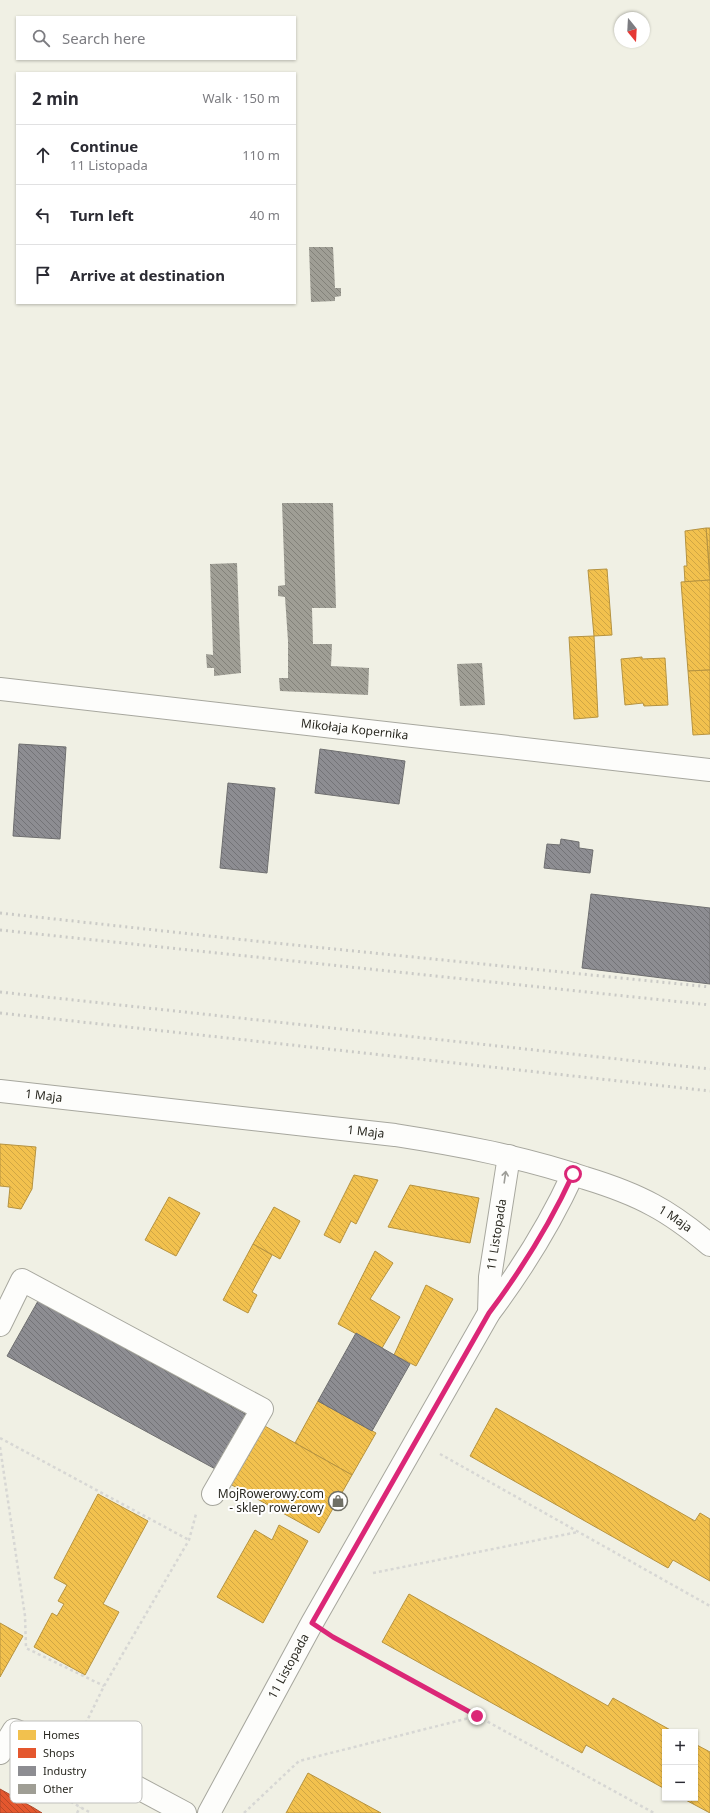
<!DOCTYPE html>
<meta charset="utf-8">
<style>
:root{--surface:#fff;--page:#f7f7f7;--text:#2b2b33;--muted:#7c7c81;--line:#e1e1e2}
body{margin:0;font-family:"Noto Sans",sans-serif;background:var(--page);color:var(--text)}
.controls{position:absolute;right:12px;bottom:12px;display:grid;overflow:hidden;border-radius:0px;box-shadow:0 1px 3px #0004}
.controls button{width:36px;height:36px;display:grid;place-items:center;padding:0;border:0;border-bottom:1px solid var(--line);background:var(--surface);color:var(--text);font:20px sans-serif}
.compass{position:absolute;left:614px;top:12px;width:36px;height:36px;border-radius:50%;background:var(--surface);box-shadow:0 1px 3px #0004;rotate:162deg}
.stop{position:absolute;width:12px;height:12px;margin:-9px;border:3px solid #db2777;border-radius:50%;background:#fff}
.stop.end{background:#db2777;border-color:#fff;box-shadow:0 1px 4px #0008}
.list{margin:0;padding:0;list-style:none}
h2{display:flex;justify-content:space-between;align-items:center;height:52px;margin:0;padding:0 16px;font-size:17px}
h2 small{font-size:13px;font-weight:400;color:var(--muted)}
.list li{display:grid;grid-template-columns:26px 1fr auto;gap:12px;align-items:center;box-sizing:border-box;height:60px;padding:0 16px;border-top:1px solid var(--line)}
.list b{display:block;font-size:15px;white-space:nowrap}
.list p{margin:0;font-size:13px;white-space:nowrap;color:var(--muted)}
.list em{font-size:13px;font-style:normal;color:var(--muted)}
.icon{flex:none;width:22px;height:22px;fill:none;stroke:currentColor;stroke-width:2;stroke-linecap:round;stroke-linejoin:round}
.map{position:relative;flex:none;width:710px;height:1813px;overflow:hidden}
.search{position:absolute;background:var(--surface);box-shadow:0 1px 3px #0004;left:16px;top:16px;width:280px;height:44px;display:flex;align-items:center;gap:10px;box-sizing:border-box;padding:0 14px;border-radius:0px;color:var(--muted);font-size:15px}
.panel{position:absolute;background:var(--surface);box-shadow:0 1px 3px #0004;left:16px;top:72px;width:280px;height:232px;border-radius:0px}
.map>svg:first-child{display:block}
</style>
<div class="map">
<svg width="710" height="1813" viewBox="0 0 710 1813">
<defs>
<pattern id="homes-back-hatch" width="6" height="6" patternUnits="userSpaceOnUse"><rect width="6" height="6" fill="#f2c14e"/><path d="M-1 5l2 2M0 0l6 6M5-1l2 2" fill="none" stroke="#d0a644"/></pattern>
<pattern id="shops-back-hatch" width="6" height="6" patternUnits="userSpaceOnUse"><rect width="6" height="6" fill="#e4572e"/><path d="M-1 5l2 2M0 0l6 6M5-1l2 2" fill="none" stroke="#b94827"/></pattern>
<pattern id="industry-back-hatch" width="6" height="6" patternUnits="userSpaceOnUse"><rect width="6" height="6" fill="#8d8d92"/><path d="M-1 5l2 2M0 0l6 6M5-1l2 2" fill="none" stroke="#737377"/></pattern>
<pattern id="building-back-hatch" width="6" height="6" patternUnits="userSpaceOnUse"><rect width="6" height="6" fill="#9f9e95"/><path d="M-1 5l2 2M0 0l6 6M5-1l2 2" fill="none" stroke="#828179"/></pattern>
</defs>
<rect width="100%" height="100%" fill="#f0f0e4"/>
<g fill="url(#homes-back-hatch)" stroke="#b69340">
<path d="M706 528H710V575Z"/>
<path d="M706 528 710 580 685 582 684 566H687L685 531Z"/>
<path d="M607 569 612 635 594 636 588 570Z"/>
<path d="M710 580V670L688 671 681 582Z"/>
<path d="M594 636 598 717 574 719 569 637Z"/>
<path d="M642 657V659L665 658 668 705 644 706 643 703 625 705 621 659Z"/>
<path d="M710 670V734L693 735 688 671Z"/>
<path d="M0 1144 36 1147 32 1189 21 1209 8 1207 10 1187 0 1186Z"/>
<path d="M354 1175 378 1180 356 1224 351 1221 340 1243 324 1235Z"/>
<path d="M410 1185 479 1198 470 1243 388 1227Z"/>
<path d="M169 1197 200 1213 176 1256 145 1240Z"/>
<path d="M274 1207 300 1221 280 1259 253 1244Z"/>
<path d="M253 1244 272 1255 252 1292 257 1295 248 1313 223 1300Z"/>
<path d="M375 1251 393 1263 370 1299 400 1317 382 1348 338 1324Z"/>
<path d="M426 1285 453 1299 416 1366 394 1355Z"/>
<path d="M318 1401 376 1433 352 1475 295 1443Z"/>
<path d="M496 1408 695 1521 700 1513 710 1519V1581L673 1560 668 1568 470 1456Z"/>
<path d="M263 1425 352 1475 319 1533 230 1484Z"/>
<path d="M98 1494 148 1521 103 1604 119 1612 85 1675 34 1647 52 1613 57 1616 64 1604 58 1601 67 1585 54 1578Z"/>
<path d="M279 1525 308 1541 263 1623 217 1597 255 1530 272 1540Z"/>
<path d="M409 1594 608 1706 613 1698 674 1732H665V1789L586 1745 582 1753 382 1642Z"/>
<path d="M0 1623 23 1636 0 1677Z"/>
<path d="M695 1744 710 1752V1813L682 1798H695Z"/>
<path d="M308 1773 381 1813H286Z"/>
</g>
<path fill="url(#shops-back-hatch)" stroke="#ac492a" d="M0 1789 34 1808 42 1813H0Z"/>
<g fill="url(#industry-back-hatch)" stroke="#6f6f70">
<path d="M19 744 66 747 60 839 13 836Z"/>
<path d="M320 749 405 761 399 804 315 793Z"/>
<path d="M228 783 275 788 267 873 220 868Z"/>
<path d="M561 839 579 842V848L593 850 590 873 544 868 547 844 560 845Z"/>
<path d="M591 894 710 908V984L582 968Z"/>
<path d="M38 1301 249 1416 219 1471 7 1356Z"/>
<path d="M356 1333 410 1364 372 1431 318 1401Z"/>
</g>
<g fill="url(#building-back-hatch)">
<path d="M309 247H333L335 288H341V296L335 297V301L311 302Z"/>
<path d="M282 503H333L336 608H312L313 644H332L331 666 369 668 368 695 280 691 279 678H288V641L285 597 278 596V586L285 585Z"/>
<path d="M237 563 241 673 214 676V668H207L206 654 213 655 210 564Z"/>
<path d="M482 663 485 705 460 706 457 664Z"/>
</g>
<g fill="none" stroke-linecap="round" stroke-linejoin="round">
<g stroke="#a7a79e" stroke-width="24">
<g id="minor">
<path id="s1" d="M0 689 710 770"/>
<path id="s2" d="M0 1091 395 1135C459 1145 523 1157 585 1178 608 1185 631 1193 653 1205 674 1216 692 1230 710 1245"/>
<path id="s3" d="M489 1313 490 1277 509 1156"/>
<path d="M0 1325 22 1280 262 1409 213 1494"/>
<path d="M0 1753 14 1730 71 1752 185 1813"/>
<path id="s4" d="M209 1813 312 1623 489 1313C522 1269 550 1224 573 1174"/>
</g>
</g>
<g stroke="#d7d7d4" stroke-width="2.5" stroke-dasharray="3 3" stroke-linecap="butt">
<path d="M0 1438 189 1540"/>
<path d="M0 1447 25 1616 26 1648 104 1686"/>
<path d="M440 1454 710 1606"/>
<path d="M373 1573 578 1532"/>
<path d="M335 1638 654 1813"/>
<path d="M83 1729 104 1686 189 1540 196 1514"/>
<path d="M18 1773 91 1813"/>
<path d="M47 1789 55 1775"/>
<path d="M77 1813 80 1807"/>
<path d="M244 1813 299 1761 477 1716"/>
</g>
<use href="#minor" stroke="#fdfdfb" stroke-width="22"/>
<g stroke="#cacac6" stroke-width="3" stroke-dasharray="2 4" stroke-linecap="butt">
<path d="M0 913 255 941 710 987"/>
<path d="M0 930 710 1005"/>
<path d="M0 992 710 1069"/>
<path d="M0 1013 710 1091"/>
</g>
</g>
<defs><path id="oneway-shaft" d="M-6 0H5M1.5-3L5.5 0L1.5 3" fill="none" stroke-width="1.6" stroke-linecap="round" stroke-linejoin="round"/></defs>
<use stroke="#9e9e99" href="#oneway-shaft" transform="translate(505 1177) rotate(-82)"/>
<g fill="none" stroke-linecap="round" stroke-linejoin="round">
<path stroke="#db2777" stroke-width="5" d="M477 1716 333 1637 312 1623 489 1313C522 1269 550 1224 573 1174"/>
</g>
<defs>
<g id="shop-ring" transform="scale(1)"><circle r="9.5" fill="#fff" stroke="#6f6f65" stroke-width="1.5"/><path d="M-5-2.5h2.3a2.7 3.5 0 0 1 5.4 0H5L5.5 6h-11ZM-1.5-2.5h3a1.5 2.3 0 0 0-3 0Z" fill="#6f6f65"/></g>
</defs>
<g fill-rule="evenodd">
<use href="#shop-ring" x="338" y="1501"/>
</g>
<g text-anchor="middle" stroke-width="4" stroke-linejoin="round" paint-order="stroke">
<g font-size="12" fill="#2a2921" stroke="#fff">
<text dy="4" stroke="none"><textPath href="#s1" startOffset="357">Mikołaja Kopernika</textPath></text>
<text dy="4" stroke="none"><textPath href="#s2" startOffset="44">1 Maja</textPath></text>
<text dy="4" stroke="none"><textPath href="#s2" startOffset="368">1 Maja</textPath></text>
<text dy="4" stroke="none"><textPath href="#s2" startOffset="692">1 Maja</textPath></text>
<text dy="4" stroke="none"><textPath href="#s3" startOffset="79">11 Listopada</textPath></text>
<text dy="4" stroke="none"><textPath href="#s4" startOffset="167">11 Listopada</textPath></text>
</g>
<g font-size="12" fill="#2a2921" stroke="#fff" text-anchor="end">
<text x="324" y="1498">MojRowerowy.com<tspan x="324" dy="14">- sklep rowerowy</tspan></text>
</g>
</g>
<rect x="10" y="1721" width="132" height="82" rx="6" fill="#fff" stroke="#bfbfbc" stroke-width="1"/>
<rect x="18" y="1730" width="18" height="10" fill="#f2c14e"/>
<rect x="18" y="1748" width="18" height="10" fill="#e4572e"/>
<rect x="18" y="1766" width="18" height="10" fill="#8d8d92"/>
<rect x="18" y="1784" width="18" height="10" fill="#9f9e95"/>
<g font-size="11" fill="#2a2921">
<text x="43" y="1739">Homes</text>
<text x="43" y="1757">Shops</text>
<text x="43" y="1775">Industry</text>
<text x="43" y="1793">Other</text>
</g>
</svg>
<div class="controls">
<button>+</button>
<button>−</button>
</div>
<svg class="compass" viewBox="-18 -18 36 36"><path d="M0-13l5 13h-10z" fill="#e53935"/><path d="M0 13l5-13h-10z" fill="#7c7c81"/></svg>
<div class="stop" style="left:573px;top:1174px"></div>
<div class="stop end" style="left:477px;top:1716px"></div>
<div class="search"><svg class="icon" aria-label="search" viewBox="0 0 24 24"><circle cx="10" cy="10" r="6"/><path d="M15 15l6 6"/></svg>Search here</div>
<section class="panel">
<h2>2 min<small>Walk · 150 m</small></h2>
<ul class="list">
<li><svg class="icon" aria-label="ahead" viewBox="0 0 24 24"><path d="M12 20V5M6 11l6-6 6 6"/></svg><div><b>Continue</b><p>11 Listopada</p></div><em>110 m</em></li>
<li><svg class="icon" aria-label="left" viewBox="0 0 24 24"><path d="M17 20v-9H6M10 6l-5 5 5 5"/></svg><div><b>Turn left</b></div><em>40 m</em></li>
<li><svg class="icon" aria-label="arrive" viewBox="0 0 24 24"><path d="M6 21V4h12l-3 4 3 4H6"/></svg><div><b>Arrive at destination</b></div></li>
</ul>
</section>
</div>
